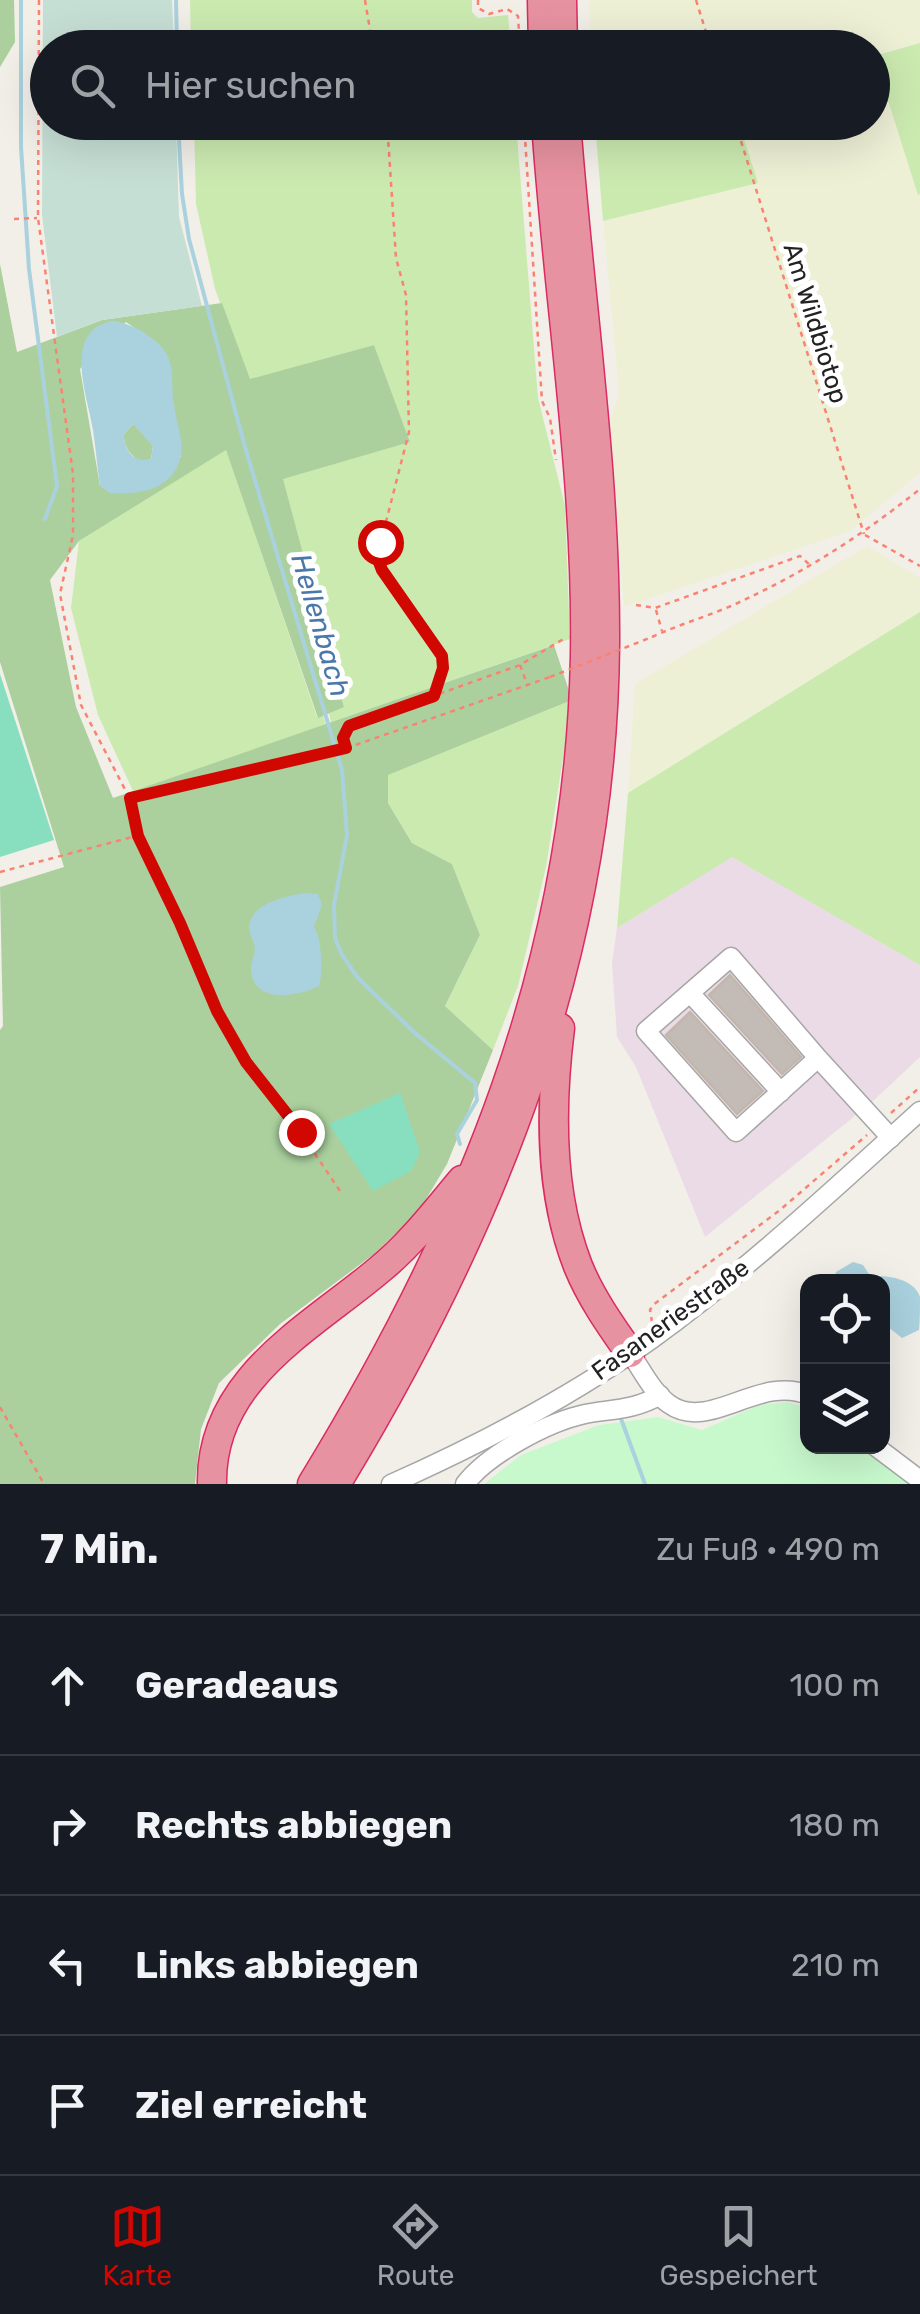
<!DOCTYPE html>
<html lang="de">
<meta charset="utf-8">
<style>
:root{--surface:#171b24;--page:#20242c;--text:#f1f3f6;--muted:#9ea1a6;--line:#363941;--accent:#d10702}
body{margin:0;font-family:Rubik,sans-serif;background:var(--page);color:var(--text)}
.controls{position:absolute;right:30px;bottom:30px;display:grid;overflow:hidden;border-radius:20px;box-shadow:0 10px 40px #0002}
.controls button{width:90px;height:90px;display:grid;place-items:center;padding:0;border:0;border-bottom:2px solid var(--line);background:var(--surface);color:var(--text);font:50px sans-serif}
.stop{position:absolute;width:30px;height:30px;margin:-22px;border:8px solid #d10702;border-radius:50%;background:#fff}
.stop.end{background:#d10702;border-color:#fff;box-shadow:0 2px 10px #0008}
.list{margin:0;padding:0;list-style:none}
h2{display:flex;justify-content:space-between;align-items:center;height:130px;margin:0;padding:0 40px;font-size:42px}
h2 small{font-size:32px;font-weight:400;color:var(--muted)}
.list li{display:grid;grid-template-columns:65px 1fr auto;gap:30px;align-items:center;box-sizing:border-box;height:140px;padding:0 40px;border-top:2px solid var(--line)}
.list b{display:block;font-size:38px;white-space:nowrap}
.list em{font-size:32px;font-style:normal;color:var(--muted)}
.icon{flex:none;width:55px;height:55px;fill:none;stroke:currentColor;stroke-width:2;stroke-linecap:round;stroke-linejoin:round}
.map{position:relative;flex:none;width:920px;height:1484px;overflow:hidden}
.search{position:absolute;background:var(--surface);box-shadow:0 10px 40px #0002;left:30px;right:30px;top:30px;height:110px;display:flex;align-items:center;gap:25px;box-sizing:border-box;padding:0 35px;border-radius:55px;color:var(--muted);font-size:38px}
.sheet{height:690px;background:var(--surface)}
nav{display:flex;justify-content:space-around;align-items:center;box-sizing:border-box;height:140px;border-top:2px solid var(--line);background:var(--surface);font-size:28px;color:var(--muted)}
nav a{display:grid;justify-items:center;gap:5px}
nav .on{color:var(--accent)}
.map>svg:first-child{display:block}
</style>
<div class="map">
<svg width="920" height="1484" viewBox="0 0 920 1484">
<rect width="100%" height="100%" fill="#f2efe9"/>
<path fill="#ebdbe7" d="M732 856 920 965V1057L872 1102 705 1237 636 1067 617 1037 612 963 617 928Z"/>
<g fill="#edf0d5">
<path d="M589 0H920V43L875 56 920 195V473L850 531 624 607 610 423 619 391 603 221 757 183 739 123 872 122V48L591 47Z"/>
<path d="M867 546 920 578V612L628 793 635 684Z"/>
</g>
<g fill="#cbeab0">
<path d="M190 0H472V12L478 18 508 15 511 47H191Z"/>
<path d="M920 43V194L918 195 874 56Z"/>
<path d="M194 123H516L538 398 565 506 570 639 331 723 329 713 344 706 282 478 410 442 374 345 249 380 215 289 196 204Z"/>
<path d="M595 123H739L758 183 603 221Z"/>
<path d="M226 449 317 717 323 716 326 725 133 791 98 715 71 608 79 541Z"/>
<path d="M920 612V965L732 857 617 928 628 793Z"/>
<path d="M572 700 546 867 518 986 493 1050 445 1006 480 935 452 864 412 843 388 803 387 775Z"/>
</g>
<g fill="#abd09e" fill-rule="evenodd">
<path d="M0 0H14L15 42 0 67Z"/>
<path d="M0 264 17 352 102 320 222 303 250 379 374 345 410 442 283 479 344 707 318 718 226 450 79 541 50 580 76 707 113 798 554 645 572 700 388 775V803L412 843 452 864 480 935 445 1006 493 1050 447 1164 419 1211 374 1254 280 1324 219 1383 201 1429 195 1484H0V1030L3 1026 0 887 64 867 0 662ZM126 322 158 344 173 404 181 457 100 486 80 369Z"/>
<path d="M134 423 153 446 151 459 142 462C131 457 123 446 124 434Z"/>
</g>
<path fill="#c6dfd4" d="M43 0H172L174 47 48 48V122L176 123 179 217 202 306 102 320 57 337 42 215Z"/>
<path fill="#c8f9cd" d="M788 1402 807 1408 808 1446 864 1447 913 1484H484L521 1455 599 1425 658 1417 702 1430 759 1405Z"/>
<g fill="#88dfc0">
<path d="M0 674 54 840 0 857Z"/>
<path d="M400 1093 420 1152 411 1171 373 1191 329 1124Z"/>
</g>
<g fill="#aad1de" fill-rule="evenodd">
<path d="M113 321C132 323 161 339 169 359 174 372 171 391 174 405 176 421 185 444 180 459 172 490 138 495 110 493L100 486C97 467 96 449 93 430 88 396 61 330 113 321ZM133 424 153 446 151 459C134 464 124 450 124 434Z"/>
<path d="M307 893 318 894 322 905 314 927C322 937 323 974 319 986 295 998 250 1004 251 966 251 964 255 952 255 950 255 942 249 935 249 927 250 903 289 895 307 893Z"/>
<path d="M853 1262 863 1265 871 1277C886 1274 915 1279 920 1297 920 1306 920 1321 919 1330L902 1338 883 1323 882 1282 833 1281 836 1272Z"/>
</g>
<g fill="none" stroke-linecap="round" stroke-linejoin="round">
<g stroke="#aad1de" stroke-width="4">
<path d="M21 0V147L29 269 57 486 45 519"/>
<path d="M176 0 177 48"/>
<path d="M178 122 182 194 189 239 245 447 342 770 347 835 334 905 335 938 342 955 358 978 416 1034 475 1083 477 1100 457 1134 460 1144"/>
<path d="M620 1416 645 1484"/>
</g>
</g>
<g fill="#c3bbb5" stroke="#c3b6ab" stroke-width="2.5">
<path d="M730 975 801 1057 782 1074 709 995Z"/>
<path d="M690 1012 763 1091 737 1114 666 1035Z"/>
</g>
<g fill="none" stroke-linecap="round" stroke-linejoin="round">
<g stroke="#a6a6a6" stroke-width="21">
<g id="minor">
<path d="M690 993 781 1092"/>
<path d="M818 1058 731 957 646 1031 736 1132 818 1058 891 1138"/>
<path d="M630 1353C642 1370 652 1392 669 1404 709 1433 759 1374 808 1395"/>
<path d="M875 1446 920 1480"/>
<path d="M391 1484C481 1444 572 1396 652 1339 747 1270 833 1190 920 1111"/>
<path d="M465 1484C488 1454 548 1422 585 1414 612 1409 635 1410 660 1395"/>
</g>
</g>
<g stroke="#da2b63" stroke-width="31">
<g id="highway">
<path d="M542 0 543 48"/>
<path d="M562 0 563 48"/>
<path d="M560 1028C550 1107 549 1192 578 1266 591 1298 611 1326 630 1353"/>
<path d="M212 1484C210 1379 309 1329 379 1270 411 1244 436 1211 462 1180"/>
<path d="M312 1484C470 1226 579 964 585 656 588 478 558 300 546 122"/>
<path d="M336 1484C494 1224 603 952 605 644 606 470 579 296 566 122"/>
</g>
</g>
<g stroke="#f98372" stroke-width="2.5" stroke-dasharray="5 5" stroke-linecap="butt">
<path d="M39 0 38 218 73 474V535L60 594 81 705 130 799 138 836 180 923 217 1011 246 1063 301 1133 342 1194"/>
<path d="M365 0 373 48"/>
<path d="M478 0V8L489 14 507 9 518 16 520 48"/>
<path d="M696 0 711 48"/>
<path d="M387 122 396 258 406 295 409 432 377 557 382 570 442 656 443 667 435 695"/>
<path d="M524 122 542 401 550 418 556 460"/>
<path d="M735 122 864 534"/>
<path d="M14 219 37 218"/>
<path d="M865 535 920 566"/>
<path d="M636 605 655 608 800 556 811 566"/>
<path d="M656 610 662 631"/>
<path d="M652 637C678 625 705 617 731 606 802 574 860 537 920 489"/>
<path d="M520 665 527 684"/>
<path d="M346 748 343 738 349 726 520 665 565 638"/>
<path d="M132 798 344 749 550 677"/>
<path d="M0 872 136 836"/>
<path d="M891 1113 920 1087"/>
<path d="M652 1322 650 1310 653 1305 780 1210 867 1135"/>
<path d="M0 1407 44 1484"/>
</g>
<use href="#minor" stroke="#fff" stroke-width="18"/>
<use href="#highway" stroke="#e792a0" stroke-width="28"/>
<path stroke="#f98372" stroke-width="2.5" stroke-dasharray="5 5" stroke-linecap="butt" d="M550 677 652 637"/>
</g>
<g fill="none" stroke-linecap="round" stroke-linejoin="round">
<path stroke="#d10702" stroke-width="12" d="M301 1132 246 1062 217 1011 180 923 138 836 130 798 346 748 343 738 349 726 434 696 443 668 442 656 382 570 377 557 380 542"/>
</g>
<g text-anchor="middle" stroke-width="10" stroke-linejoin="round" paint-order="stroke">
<g font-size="25" fill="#222" stroke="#fff">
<text transform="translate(816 323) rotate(73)" y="9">Am Wildbiotop</text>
<text transform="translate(670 1319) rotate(-36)" y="9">Fasaneriestraße</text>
</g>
<g font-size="28" font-style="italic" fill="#4a78aa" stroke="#fff">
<text transform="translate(321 625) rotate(74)" y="10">Hellenbach</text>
</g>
</g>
</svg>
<div class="controls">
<button><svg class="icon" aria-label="locate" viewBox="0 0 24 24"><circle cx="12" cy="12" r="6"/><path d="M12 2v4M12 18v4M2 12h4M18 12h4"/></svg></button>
<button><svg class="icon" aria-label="layers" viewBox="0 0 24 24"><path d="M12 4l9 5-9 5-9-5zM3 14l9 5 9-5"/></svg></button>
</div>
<div class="stop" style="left:380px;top:542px"></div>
<div class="stop end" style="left:301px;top:1132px"></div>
<div class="search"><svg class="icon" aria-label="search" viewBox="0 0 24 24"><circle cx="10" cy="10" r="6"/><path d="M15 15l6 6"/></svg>Hier suchen</div>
</div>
<section class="sheet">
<h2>7 Min.<small>Zu Fuß · 490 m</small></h2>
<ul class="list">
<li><svg class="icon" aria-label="ahead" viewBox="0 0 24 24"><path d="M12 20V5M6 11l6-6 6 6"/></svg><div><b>Geradeaus</b></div><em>100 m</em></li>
<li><svg class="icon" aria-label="right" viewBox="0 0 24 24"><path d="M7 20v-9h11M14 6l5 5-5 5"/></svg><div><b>Rechts abbiegen</b></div><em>180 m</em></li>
<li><svg class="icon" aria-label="left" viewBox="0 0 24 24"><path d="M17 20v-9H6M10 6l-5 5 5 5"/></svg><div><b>Links abbiegen</b></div><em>210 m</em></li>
<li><svg class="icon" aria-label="arrive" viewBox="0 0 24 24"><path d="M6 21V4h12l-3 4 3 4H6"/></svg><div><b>Ziel erreicht</b></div></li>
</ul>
</section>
<nav>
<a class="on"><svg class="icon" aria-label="map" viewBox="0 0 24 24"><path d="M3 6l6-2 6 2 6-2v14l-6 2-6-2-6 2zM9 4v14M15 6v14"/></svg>Karte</a>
<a><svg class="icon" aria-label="directions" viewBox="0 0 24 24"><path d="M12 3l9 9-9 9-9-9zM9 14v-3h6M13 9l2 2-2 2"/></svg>Route</a>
<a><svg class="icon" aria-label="saved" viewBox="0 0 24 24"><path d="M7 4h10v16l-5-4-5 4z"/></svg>Gespeichert</a>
</nav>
